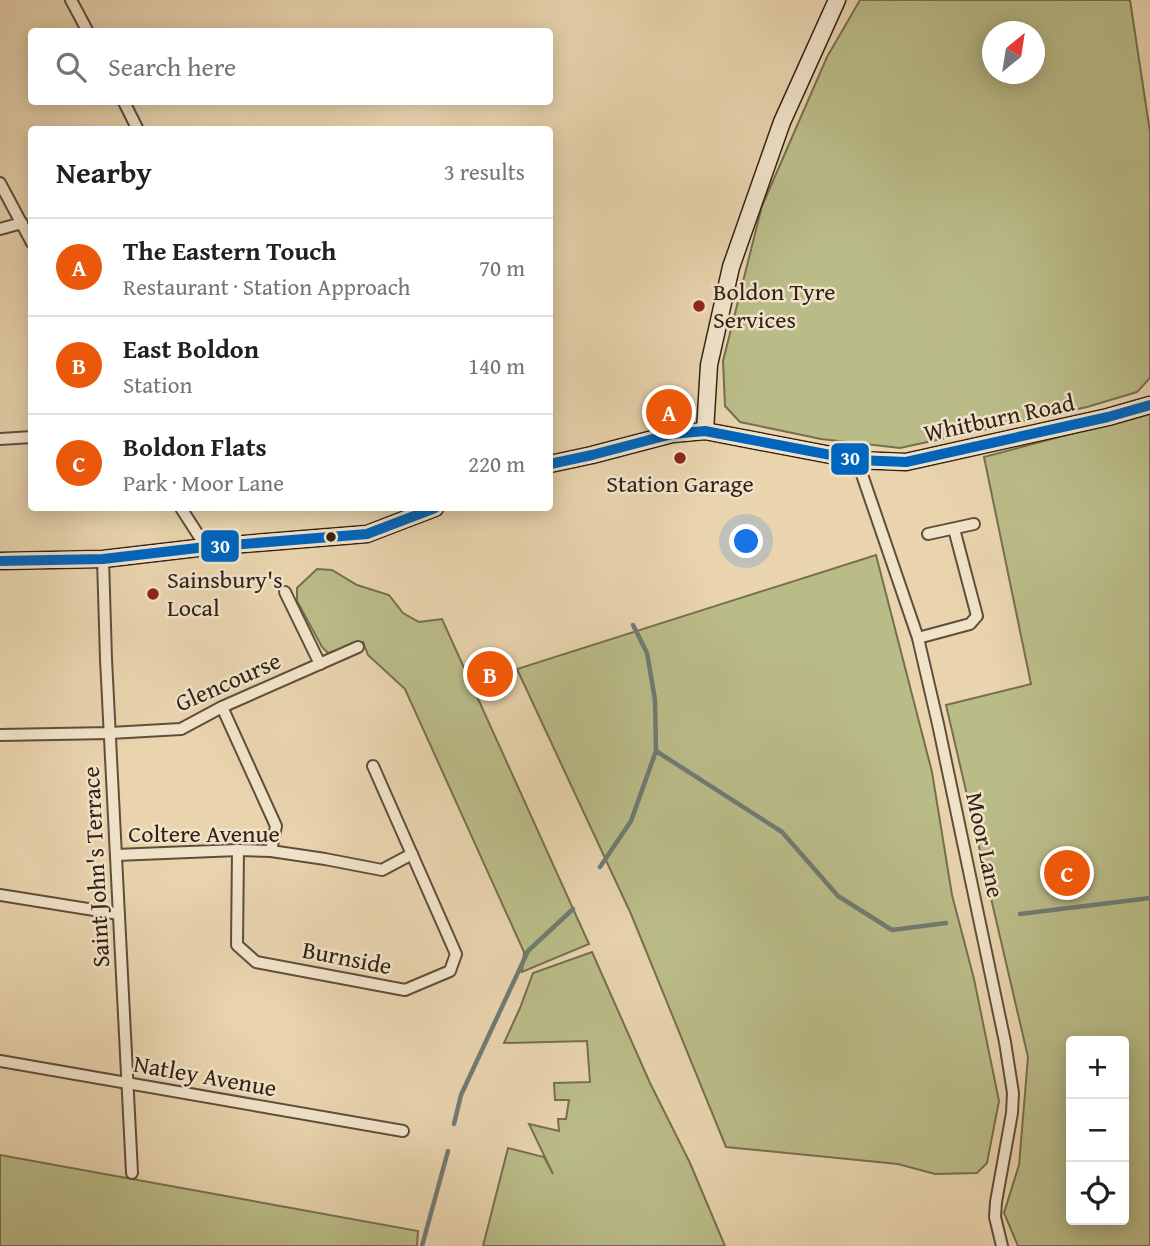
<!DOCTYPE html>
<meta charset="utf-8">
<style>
:root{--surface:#fff;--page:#f6f6f6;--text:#202124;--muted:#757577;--line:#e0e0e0;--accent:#ea580c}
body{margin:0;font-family:"Gentium Book Plus",serif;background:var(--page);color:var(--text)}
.controls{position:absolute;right:21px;bottom:21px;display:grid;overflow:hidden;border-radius:7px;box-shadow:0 4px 18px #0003}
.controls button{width:63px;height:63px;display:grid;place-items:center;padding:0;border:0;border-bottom:2px solid var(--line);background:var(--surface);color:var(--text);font:35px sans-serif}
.compass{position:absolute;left:982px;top:21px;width:63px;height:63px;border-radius:50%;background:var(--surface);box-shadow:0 4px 18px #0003;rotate:30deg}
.you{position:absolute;left:747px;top:542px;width:24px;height:24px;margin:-18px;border:5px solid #fff;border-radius:50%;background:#1a73e8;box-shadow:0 0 0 10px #1a73e833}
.badge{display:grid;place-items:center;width:46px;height:46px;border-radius:50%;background:var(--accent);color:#fff;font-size:23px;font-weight:700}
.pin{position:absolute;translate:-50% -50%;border:4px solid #fff;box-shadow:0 2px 7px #0006}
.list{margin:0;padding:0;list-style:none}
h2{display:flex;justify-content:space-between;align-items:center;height:91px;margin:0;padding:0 28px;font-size:30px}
h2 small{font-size:23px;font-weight:400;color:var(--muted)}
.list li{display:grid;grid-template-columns:46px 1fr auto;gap:21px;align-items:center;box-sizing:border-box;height:98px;padding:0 28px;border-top:2px solid var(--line)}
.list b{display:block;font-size:26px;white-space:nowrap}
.list p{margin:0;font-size:23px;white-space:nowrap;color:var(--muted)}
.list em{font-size:23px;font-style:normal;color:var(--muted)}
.icon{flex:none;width:38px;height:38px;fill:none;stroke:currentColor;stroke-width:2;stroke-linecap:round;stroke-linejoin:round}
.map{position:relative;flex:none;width:1150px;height:1246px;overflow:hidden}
.search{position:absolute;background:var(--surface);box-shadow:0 4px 18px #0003;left:28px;top:28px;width:525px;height:77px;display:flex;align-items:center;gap:18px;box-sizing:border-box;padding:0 24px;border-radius:7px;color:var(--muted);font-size:26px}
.panel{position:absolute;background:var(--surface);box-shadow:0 4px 18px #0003;left:28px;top:126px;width:525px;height:385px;border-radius:7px}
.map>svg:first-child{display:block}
</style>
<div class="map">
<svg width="1150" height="1246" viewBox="0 0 1150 1246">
<rect width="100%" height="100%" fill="#e9d4ae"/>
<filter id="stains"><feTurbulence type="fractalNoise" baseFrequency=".00286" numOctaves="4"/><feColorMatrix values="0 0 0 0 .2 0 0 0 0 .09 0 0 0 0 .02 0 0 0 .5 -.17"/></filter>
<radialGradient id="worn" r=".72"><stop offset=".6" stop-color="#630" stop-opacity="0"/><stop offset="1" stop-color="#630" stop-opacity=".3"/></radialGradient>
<g fill="#babc88" stroke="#766f4e" stroke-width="2" fill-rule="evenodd">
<path d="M860 0H1130L1150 132V378L1137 392 1087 407 900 448 821 439 740 422 725 406 723 361 762 206 827 57ZM992 32H1034V74H992Z"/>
<path d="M1150 413V1246H1018L1004 1213 1019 1165 1028 1057 946 705 1031 684 984 457ZM1071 1041H1124V1220H1071Z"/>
<path d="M876 555 932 772 952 895 974 979 999 1101 987 1163 977 1173 935 1174 898 1164 726 1147 631 914 517 669Z"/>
<path d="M317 569 332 570 357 585 389 595 403 613 419 622 442 619 589 944 522 972 524 952 405 689 368 655 363 642 328 653 322 647 297 601V588Z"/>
<path d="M592 952 650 1083 690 1163 725 1246H483L508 1148 544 1157 553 1174 529 1124 559 1131 558 1119H566L569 1100H555L554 1083 590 1082 587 1041 504 1043 520 1008 533 973Z"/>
<path d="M0 1155 418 1231 417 1246H0Z"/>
</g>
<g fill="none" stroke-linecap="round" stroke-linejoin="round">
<g stroke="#707b74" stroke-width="4.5">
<path d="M656 751 782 832 838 896 892 930 946 923"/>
<path d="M600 867 631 821 656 751 655 700 647 653 633 625"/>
<path d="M1020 914 1150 898"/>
<path d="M454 1124 461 1095 528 951 573 909"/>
<path d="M422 1246 448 1151"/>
</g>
<g stroke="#604e3b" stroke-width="14">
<g id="street">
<path d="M71 0 88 32"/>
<path d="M124 102 138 130"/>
<path d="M0 183 32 243"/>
<path d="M0 229 22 223"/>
<path d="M0 439 32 437"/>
<path d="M857 460 918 638 938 724 1005 1042 1013 1093 1012 1113 996 1202 995 1217 1002 1246"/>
<path d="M181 508 206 547"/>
<path d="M928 534 974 524"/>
<path d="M103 559 106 659 132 1173"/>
<path d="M285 592 320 664"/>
<path d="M918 638 970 624 977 616 954 529"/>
<path d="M222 707 276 826 271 851"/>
<path d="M0 735 110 733 181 729 222 707 358 647"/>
<path d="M238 850 237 945 256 962 405 990 450 971 456 954 373 766"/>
<path d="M116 855 238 850 271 851 325 859 382 870 412 854"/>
<path d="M0 895 119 914"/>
<path d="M0 1061 403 1131"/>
</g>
</g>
<g stroke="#322215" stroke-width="19">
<g id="secondary">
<path d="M705 431 709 365 731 267 782 122 837 0"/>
<path d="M550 464 592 455 672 434 705 431 857 460 906 462 1108 417 1150 405"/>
<path d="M0 561 103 559 206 547 367 534 435 508"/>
</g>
</g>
<use href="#street" stroke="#f1e3ca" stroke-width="10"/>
<use href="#secondary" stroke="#f1e3ca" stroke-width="16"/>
<g stroke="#f1e3ca" stroke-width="16">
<g id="bus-1">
<path d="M550 464 592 455 672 434 705 431 857 460 906 462 1108 417 1150 405"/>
<path d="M0 561 103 559 206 547 367 534 435 508"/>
</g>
</g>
<use href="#bus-1" stroke="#0065bd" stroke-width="10"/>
</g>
<g fill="#8f2418" stroke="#f1e3ca" stroke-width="2.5">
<circle cx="699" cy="306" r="7"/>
<circle cx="680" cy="458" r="7"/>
<circle cx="153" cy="594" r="7"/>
</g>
<circle fill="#322215" stroke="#f1e3ca" stroke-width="2.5" cx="331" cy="537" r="6"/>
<g text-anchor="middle" stroke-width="5" stroke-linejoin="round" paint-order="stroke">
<g font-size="24" fill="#322215" stroke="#f1e3ca" text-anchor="start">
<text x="713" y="300">Boldon Tyre<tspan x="713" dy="28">Services</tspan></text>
<text x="680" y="492" text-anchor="middle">Station Garage</text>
<text x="167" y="588">Sainsbury's<tspan x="167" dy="28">Local</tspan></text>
</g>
<g font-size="24" fill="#322215" stroke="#f1e3ca">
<text transform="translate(999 418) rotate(-12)" y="8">Whitburn Road</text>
<text transform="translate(228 682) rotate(-24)" y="8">Glencourse</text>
<text x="204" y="842">Coltere Avenue</text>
<text transform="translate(985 845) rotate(78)" y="8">Moor Lane</text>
<text transform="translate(96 867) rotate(-93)" y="8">Saint John's Terrace</text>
<text transform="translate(347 958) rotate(11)" y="8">Burnside</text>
<text transform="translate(205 1076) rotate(10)" y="8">Natley Avenue</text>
</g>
</g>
<g stroke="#f1e3ca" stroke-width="2.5">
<rect x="830" y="442" width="40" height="34" rx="7" fill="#0065bd"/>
<rect x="200" y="529" width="40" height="34" rx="7" fill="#0065bd"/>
</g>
<g font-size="19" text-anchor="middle" font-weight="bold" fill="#fff">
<text x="850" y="465">30</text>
<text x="220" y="553">30</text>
</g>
<rect width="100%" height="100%" filter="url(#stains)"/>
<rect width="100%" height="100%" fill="url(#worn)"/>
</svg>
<div class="controls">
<button>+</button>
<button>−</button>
<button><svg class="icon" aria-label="locate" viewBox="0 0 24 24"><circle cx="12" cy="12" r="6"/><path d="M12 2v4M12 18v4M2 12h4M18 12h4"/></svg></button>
</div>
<svg class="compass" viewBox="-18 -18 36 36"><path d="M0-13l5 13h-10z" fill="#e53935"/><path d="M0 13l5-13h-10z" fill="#757577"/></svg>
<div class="you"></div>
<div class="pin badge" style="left:669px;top:412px">A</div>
<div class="pin badge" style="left:490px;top:674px">B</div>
<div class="pin badge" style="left:1067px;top:873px">C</div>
<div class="search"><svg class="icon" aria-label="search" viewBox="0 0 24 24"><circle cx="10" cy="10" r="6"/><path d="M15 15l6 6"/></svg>Search here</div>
<section class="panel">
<h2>Nearby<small>3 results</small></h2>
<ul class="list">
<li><span class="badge">A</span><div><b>The Eastern Touch</b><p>Restaurant · Station Approach</p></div><em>70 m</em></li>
<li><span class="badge">B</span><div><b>East Boldon</b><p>Station</p></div><em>140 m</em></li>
<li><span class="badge">C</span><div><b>Boldon Flats</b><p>Park · Moor Lane</p></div><em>220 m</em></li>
</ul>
</section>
</div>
